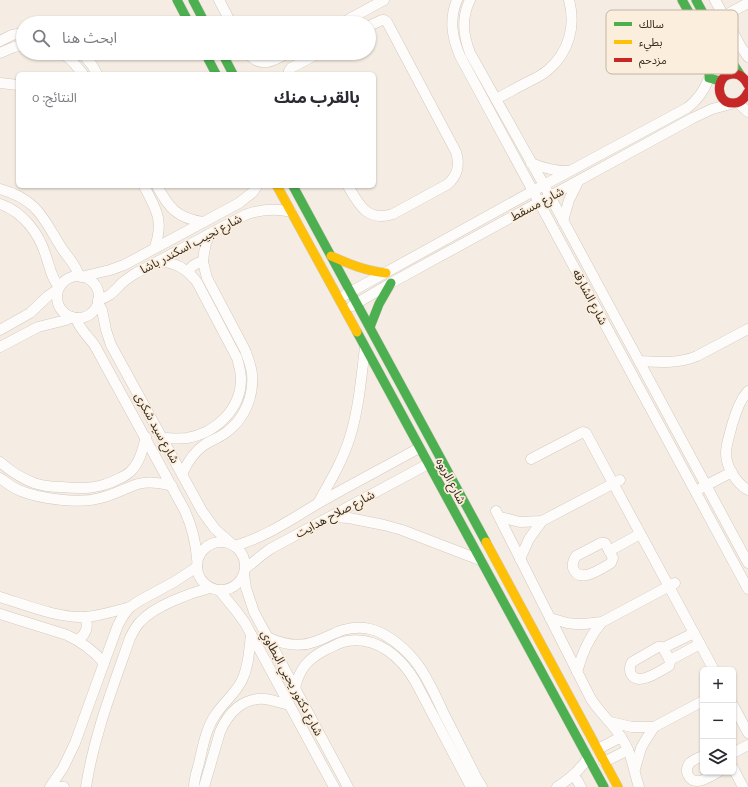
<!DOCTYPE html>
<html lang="ar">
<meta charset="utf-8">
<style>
:root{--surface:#fff;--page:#f7f7f7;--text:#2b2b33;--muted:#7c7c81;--line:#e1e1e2}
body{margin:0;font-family:"Zilla Slab","Noto Sans Arabic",serif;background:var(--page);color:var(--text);direction:rtl}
.controls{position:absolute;right:12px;bottom:12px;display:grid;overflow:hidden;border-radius:6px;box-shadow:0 1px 3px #0004}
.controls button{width:36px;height:36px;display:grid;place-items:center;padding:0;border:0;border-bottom:1px solid var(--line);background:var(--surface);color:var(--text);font:20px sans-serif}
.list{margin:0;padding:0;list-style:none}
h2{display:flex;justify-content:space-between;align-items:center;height:52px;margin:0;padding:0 16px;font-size:17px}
h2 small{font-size:13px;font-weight:400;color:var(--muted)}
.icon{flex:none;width:22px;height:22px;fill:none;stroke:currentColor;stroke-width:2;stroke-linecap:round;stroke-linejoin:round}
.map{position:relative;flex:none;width:748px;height:787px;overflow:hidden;direction:ltr}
.search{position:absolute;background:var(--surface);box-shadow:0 1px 3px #0004;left:16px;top:16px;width:360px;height:44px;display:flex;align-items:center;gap:10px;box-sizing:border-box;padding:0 14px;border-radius:22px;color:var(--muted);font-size:15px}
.panel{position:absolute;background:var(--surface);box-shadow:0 1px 3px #0004;left:16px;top:72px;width:360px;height:116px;border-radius:6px;direction:rtl}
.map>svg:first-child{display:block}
</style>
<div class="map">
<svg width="748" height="787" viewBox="0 0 748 787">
<rect width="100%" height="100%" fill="#f5ede3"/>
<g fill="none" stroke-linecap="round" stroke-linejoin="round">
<g stroke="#d2c9bf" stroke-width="11">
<g id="street">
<path d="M219 0 231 23"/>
<path d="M457 0C449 20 452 37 460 56L748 589"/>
<path d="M470 0C461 18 463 35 470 53L544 185 748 563"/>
<path d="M715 0 741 47 748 57"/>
<path d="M724 16 748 3"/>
<path d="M342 23 384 0"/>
<path d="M0 41 12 35 23 33"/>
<path d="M0 53 14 47 23 45"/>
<path d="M63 53 72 61 83 74"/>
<path d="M82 53 92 65 97 74"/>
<path d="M248 53C260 69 274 61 288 53"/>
<path d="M288 74 289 71 291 68 319 53"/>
<path d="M0 83 18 85"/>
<path d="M496 99C506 94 516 88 526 83 534 79 541 76 548 70 569 52 576 26 569 0"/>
<path d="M738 103 748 112"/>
<path d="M531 163C543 168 554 171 568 171"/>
<path d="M144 186C156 209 164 220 155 247"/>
<path d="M157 186C169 208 177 218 203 222"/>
<path d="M348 186C359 205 367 222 393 214L448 184C458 175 460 165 456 152L387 22 384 20H382L369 26"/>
<path d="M0 189C39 200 43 219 63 250 69 259 76 265 79 276"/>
<path d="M0 204C23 212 39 233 46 256 50 268 51 277 59 287"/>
<path d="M563 221 569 200 578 182"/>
<path d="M159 261C176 263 186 268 197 282L237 358C239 365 241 372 241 379 241 410 215 433 187 438 179 439 170 438 162 438"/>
<path d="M188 272C192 265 196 263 203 262"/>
<circle cx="78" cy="297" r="21"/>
<path d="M81 277 110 270 124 265 239 203 253 192 257 186"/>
<path d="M345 295 544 185 687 108C698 100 704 91 709 78"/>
<path d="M98 300C110 297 114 291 122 283 127 279 131 276 136 273L245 215C261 209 275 208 291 212"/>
<path d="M98 303 102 310 106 330 111 345 202 511 215 529 232 544"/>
<path d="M352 306 391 283 693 118 712 109 731 104"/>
<path d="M76 318C79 329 89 337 95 346L185 511C192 527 196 542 197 559"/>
<path d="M0 330 30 313 48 296 58 289"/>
<path d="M0 347 38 327 66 320 72 317"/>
<path d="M639 361C658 362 678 364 697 356L748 329"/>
<path d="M748 391C739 401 736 413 732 425 730 434 726 444 726 453 726 467 736 483 748 490"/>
<path d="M531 459 581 433 583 432 586 433 714 670"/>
<path d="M0 462C10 471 21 478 34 483 43 486 52 487 61 487 83 489 99 489 118 479 123 477 128 474 131 471 140 462 143 448 146 437"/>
<path d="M182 474C187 463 194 452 204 445 212 440 221 437 228 431 245 418 254 395 252 374 251 365 248 358 245 350L207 278 203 262 204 253 206 243 210 234"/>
<path d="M0 478C7 483 13 488 21 491 41 499 80 504 100 498 114 495 125 488 138 484 149 481 161 483 172 486"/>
<path d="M701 488 732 472"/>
<path d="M318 503C330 482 343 460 350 437 359 408 361 378 365 348"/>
<path d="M496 511 591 699C600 713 612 723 621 737 632 753 633 769 639 787"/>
<path d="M331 517 349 518 384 525 402 530 480 560"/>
<path d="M500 517 520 522 542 521 620 480"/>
<circle cx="221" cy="566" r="24"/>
<path d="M601 543H605L613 558 611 563C602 568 579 585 573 568 572 563 574 559 576 556Z"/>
<path d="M234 546C264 538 290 520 317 504 350 485 385 467 419 448"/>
<path d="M609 551 640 534"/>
<path d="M520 559 529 539 542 521"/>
<path d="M245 569 262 555 270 549 428 464"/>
<path d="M244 575 246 588 254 612 348 787"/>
<path d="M220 591 237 612 245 623 334 787"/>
<path d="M0 597C26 605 57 618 85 617 100 616 115 611 130 607"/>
<path d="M0 614 67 635C82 642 93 650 104 663"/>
<path d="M550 618 567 623 576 624H584L602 622 675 583"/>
<path d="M267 637C282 644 298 648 314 642 324 639 333 633 343 630 351 628 361 627 370 629 388 633 408 651 418 665 429 680 436 697 444 714 455 735 466 757 477 779L482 787"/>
<path d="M78 640C86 634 89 627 85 617"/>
<path d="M658 647H661L663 648C666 654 672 660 669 666 660 671 638 687 631 674 629 670 630 665 632 662Z"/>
<path d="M663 648 694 633"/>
<path d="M670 660 700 644"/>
<path d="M577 672C582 653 589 637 602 622"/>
<path d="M295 688C300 667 309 658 327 649 334 646 340 642 347 641 377 636 401 657 415 681L471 787"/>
<path d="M733 705 748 733"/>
<path d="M610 722 632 727H654"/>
<path d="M598 749 621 737"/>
<path d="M733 753 748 745"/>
<path d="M703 756C698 758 692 760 689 764 684 771 689 781 697 781 702 782 713 775 718 772"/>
<path d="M604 762 628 750"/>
<path d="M733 768 743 787"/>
<path d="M635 769 641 748 645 741 654 727 703 701"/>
<path d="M573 776 577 780 581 787"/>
<path d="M50 787 63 768 75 743 104 663 118 625 123 616 130 607 139 601 174 582 197 567"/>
<path d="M56 787H64"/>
<path d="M86 787C94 735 113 687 130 638 133 632 136 626 140 622 154 606 190 593 210 588"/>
<path d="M194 787C194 779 197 771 199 763 203 746 206 728 216 714 224 702 236 693 242 680 249 666 249 650 251 635"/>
<path d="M204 787 220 732C228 713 243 697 265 699 273 700 281 703 289 705"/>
<path d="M557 787C570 779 579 771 588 758"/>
</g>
</g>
<g stroke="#d2c9bf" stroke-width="10">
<g id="fast">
<path d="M177 0 189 23"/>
<path d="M193 0 205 23"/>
<path d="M682 0C697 27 711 46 709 78L720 81"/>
<path d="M696 0 717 39 741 76"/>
<path d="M205 53 216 74"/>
<path d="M222 53 233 74"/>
<path d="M293 186 486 542"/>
<path d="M370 327 379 304 391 283"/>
<path d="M357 332 604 787"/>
</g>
</g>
<g stroke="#d2c9bf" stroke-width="10">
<g id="slow">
<path d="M277 186 357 332"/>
<path d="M331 256C349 264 366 271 386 273"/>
<path d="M486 542 618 787"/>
</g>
</g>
<g stroke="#d2c9bf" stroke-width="10">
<path id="jam" d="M748 85C745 79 741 74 734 74 714 73 715 105 734 103 741 103 745 98 748 92"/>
</g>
<use href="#street" stroke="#fefcfb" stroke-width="10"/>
<use href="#fast" stroke="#4caf50" stroke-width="9"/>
<use href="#slow" stroke="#ffc107" stroke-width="9"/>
<use href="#jam" stroke="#c62828" stroke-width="9"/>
</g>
<g text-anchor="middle" stroke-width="3.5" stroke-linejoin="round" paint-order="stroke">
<g font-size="12" fill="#362d22" stroke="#fceedc">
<text transform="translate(537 204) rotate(-28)" y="4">شارع مسقط</text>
<text transform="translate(191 244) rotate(-28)" y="4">شارع نجيب اسكندر باشا</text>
<text transform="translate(590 297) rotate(62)" y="4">شارع الشارقه</text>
<text transform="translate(157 428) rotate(61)" y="4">شارع سيد شكرى</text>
<text transform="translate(451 481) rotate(62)" y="4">شارع الربوه</text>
<text transform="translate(335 514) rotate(-28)" y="4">شارع صلاح هدايت</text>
<text transform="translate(292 683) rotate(62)" y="4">شارع دكتور يحيي البطاوي</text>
</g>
</g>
<rect x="606" y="10" width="132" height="64" rx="6" fill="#fceedc" stroke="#c1b4a4" stroke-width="1"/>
<rect x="614" y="22" width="18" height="4" fill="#4caf50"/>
<rect x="614" y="40" width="18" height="4" fill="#ffc107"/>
<rect x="614" y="58" width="18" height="4" fill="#c62828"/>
<g font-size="11" fill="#362d22">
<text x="639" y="28">سالك</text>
<text x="639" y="46">بطيء</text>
<text x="639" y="64">مزدحم</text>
</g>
</svg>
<div class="controls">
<button>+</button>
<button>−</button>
<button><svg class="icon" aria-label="layers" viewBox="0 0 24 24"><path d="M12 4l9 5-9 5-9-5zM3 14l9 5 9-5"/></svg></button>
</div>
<div class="search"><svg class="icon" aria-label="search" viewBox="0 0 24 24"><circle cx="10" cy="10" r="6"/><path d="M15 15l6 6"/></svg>ابحث هنا</div>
<section class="panel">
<h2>بالقرب منك<small>النتائج: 0</small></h2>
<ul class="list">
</ul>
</section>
</div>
